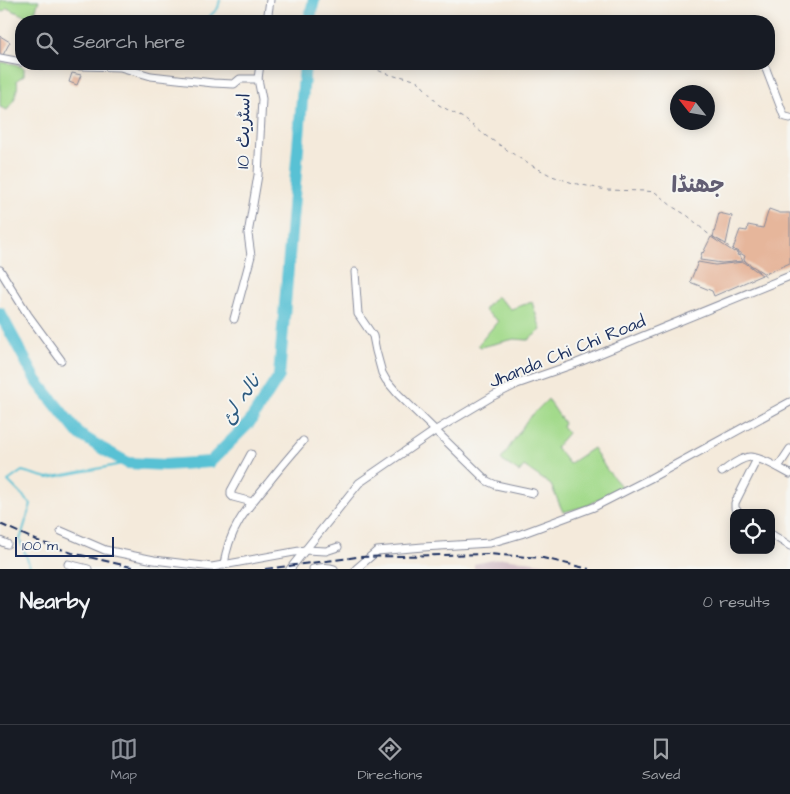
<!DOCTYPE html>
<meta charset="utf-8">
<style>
:root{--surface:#171b24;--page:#20242c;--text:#f1f3f6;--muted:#9ea1a6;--line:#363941;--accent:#8c9099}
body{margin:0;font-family:"Architects Daughter","Playpen Sans Arabic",sans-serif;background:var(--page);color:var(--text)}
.controls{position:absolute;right:15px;bottom:15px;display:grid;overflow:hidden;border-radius:10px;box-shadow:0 2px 12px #0003}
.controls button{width:45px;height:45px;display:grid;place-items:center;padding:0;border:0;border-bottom:1px solid var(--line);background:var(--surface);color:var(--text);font:25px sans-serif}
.compass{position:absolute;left:670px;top:85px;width:45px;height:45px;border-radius:50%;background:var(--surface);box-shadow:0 2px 12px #0003;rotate:301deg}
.scale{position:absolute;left:15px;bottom:12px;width:99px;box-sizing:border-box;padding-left:5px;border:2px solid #1b2f5e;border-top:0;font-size:14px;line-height:18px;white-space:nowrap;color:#1b2f5e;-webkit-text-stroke:4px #f6f6f2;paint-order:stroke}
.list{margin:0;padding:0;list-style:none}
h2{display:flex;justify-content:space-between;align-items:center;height:65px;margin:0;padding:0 20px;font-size:21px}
h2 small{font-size:16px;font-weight:400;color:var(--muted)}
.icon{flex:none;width:28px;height:28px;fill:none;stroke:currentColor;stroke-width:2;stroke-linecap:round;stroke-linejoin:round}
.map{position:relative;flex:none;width:790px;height:569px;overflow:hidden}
.search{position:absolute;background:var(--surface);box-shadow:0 2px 12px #0003;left:15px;right:15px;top:15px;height:55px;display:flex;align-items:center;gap:12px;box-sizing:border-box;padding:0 18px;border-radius:20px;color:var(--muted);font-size:19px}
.sheet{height:155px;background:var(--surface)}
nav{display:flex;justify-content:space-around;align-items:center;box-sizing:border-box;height:70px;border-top:1px solid var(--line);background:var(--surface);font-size:14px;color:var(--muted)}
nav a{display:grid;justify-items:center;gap:2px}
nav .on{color:var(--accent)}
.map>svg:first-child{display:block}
</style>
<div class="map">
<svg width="790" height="569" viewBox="0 0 790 569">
<rect width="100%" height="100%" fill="#f6f6f2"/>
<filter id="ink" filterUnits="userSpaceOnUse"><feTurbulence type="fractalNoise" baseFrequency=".02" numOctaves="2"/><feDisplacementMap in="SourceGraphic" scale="10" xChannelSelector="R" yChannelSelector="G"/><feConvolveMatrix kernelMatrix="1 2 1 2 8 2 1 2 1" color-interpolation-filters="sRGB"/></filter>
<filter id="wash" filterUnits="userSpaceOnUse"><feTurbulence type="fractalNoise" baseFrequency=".0096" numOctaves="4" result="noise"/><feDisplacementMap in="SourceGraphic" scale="20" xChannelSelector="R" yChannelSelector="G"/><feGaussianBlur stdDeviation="1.12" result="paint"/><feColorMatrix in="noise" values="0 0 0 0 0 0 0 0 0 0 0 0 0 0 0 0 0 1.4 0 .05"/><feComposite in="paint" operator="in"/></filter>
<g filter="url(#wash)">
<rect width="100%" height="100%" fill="#f4eadb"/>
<path fill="#d2bdc6" d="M503 558 564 566V569H474V564Z"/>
<g fill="#a3da8b" stroke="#5f8474">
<path d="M0 0H39L35 12 28 17 7 8 3 12 0 11Z"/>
<path d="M0 62 15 64 24 68V75L17 80C19 92 14 101 7 110L0 107Z"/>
<path d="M496 296 511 309 532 302 541 330 528 340 514 339 481 347 478 345 498 321 484 310Z"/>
<path d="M548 399 564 423 562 426 568 433 556 447 569 464 593 448 607 470 621 486 587 506 563 512 551 485 524 466 519 472 501 460 527 420Z"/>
</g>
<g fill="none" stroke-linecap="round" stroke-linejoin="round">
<g stroke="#58c1d4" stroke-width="2">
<path d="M205 21 218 8 220 0"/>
<path d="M31 569 20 540 31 504 8 481 22 471 48 478 128 463"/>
</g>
<g stroke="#58c1d4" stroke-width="12">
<path d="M309 21 314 0"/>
<path d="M0 313 36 380 79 434 103 449 128 463 165 465 210 462 249 423 279 376 305 64"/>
</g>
</g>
<g id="blocks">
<g fill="#e6b69b">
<path d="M0 36 10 42 3 55 0 54Z"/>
<path d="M72 73 81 75 77 85 69 82Z"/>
<path d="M769 209 780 213H790V263L765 274 746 262 744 259 745 256 733 249 740 230 747 231 748 225 763 228Z"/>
<path d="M719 213 732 216 726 244 713 237Z"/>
<path d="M711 237 731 250 734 252V251L738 253 737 255 740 256 743 261 722 263 700 260 702 252 703 253Z"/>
<path d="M698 262 715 265 744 262 762 275 714 296 712 291 690 282Z"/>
</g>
</g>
</g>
<g filter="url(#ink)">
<use href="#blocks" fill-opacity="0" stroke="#888c9c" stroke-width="1"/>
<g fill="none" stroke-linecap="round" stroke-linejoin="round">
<g stroke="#888c9c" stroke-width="9">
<g id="minor">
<path d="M267 21 270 0"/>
<path d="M0 58 21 62"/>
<path d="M34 64 44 65 120 67 151 76 213 83 234 84 240 79H258L262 99 258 175 248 234 251 256 234 319"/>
<path d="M766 69 784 116 786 117 790 118"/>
<path d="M258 79 260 64"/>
<path d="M0 270 28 315 61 360"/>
<path d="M355 272 358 314 373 336 376 351 382 373 386 380 398 394 487 481 496 485 533 493"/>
<path d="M251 454 231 491V495L233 497 252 502"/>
<path d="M778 467 790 449"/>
<path d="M722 472C730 466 740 458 750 457 761 457 781 469 790 474"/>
<path d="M739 513 735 508V503L757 459"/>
<path d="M61 531 105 550 154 560 212 567 305 550 326 551 338 547"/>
<path d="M771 534 790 546"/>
<path d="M0 541 7 544"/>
<path d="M68 564 88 569"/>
<path d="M224 565C228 531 246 509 268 483 279 469 291 455 303 441"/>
<path d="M290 569 359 483 436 430 493 396 517 384 577 363 790 276"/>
<path d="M313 569C320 568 327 566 334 569"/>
<path d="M356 569 377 551 423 547 490 543 521 534 594 507 649 479 790 402"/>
</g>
</g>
<path stroke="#888c9c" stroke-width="1" stroke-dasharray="4 4" stroke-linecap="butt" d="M364 64 382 72 398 77 400 76 418 81 439 105 463 118 486 136 527 163 552 176 573 183 606 190 645 191 655 192 673 207 688 216 707 233 736 251 745 261 767 278"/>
<use href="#minor" stroke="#fff" stroke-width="7"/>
<g stroke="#1b2f5e" stroke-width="2" stroke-dasharray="8 4" stroke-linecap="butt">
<path d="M0 524 38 541 72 553 140 569"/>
<path d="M265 569 357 557 487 554 543 558 589 569"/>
</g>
</g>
</g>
<g text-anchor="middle" stroke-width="4" stroke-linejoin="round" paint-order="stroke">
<g font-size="18" fill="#1b2f5e" stroke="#f6f6f2">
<text transform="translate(243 131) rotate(-89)" y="6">اسٹریٹ 10</text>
<text transform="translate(567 351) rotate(-22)" y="6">Jhanda Chi Chi Road</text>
</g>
<g font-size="19" font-style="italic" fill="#2d5b81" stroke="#f6f6f2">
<text transform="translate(240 398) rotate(-54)" y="7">نالہ لئ</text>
</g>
<g font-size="22" font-weight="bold" fill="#625e73" stroke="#f6f6f2">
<text x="698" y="192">جھنڈا</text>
</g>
</g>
</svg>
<div class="controls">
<button><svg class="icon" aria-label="locate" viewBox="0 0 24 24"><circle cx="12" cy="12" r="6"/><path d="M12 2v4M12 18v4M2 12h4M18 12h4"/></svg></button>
</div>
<svg class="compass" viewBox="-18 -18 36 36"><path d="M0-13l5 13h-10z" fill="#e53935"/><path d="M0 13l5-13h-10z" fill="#9ea1a6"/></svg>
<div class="scale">100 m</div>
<div class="search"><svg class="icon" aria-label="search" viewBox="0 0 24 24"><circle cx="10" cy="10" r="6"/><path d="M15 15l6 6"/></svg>Search here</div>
</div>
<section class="sheet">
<h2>Nearby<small>0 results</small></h2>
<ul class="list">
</ul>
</section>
<nav>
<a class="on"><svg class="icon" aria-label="map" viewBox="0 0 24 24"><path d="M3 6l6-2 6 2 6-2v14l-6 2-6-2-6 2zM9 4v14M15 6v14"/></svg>Map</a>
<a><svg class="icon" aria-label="directions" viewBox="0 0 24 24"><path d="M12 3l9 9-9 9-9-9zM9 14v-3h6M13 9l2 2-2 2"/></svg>Directions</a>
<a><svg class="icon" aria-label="saved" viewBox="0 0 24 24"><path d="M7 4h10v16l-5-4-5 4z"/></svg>Saved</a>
</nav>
